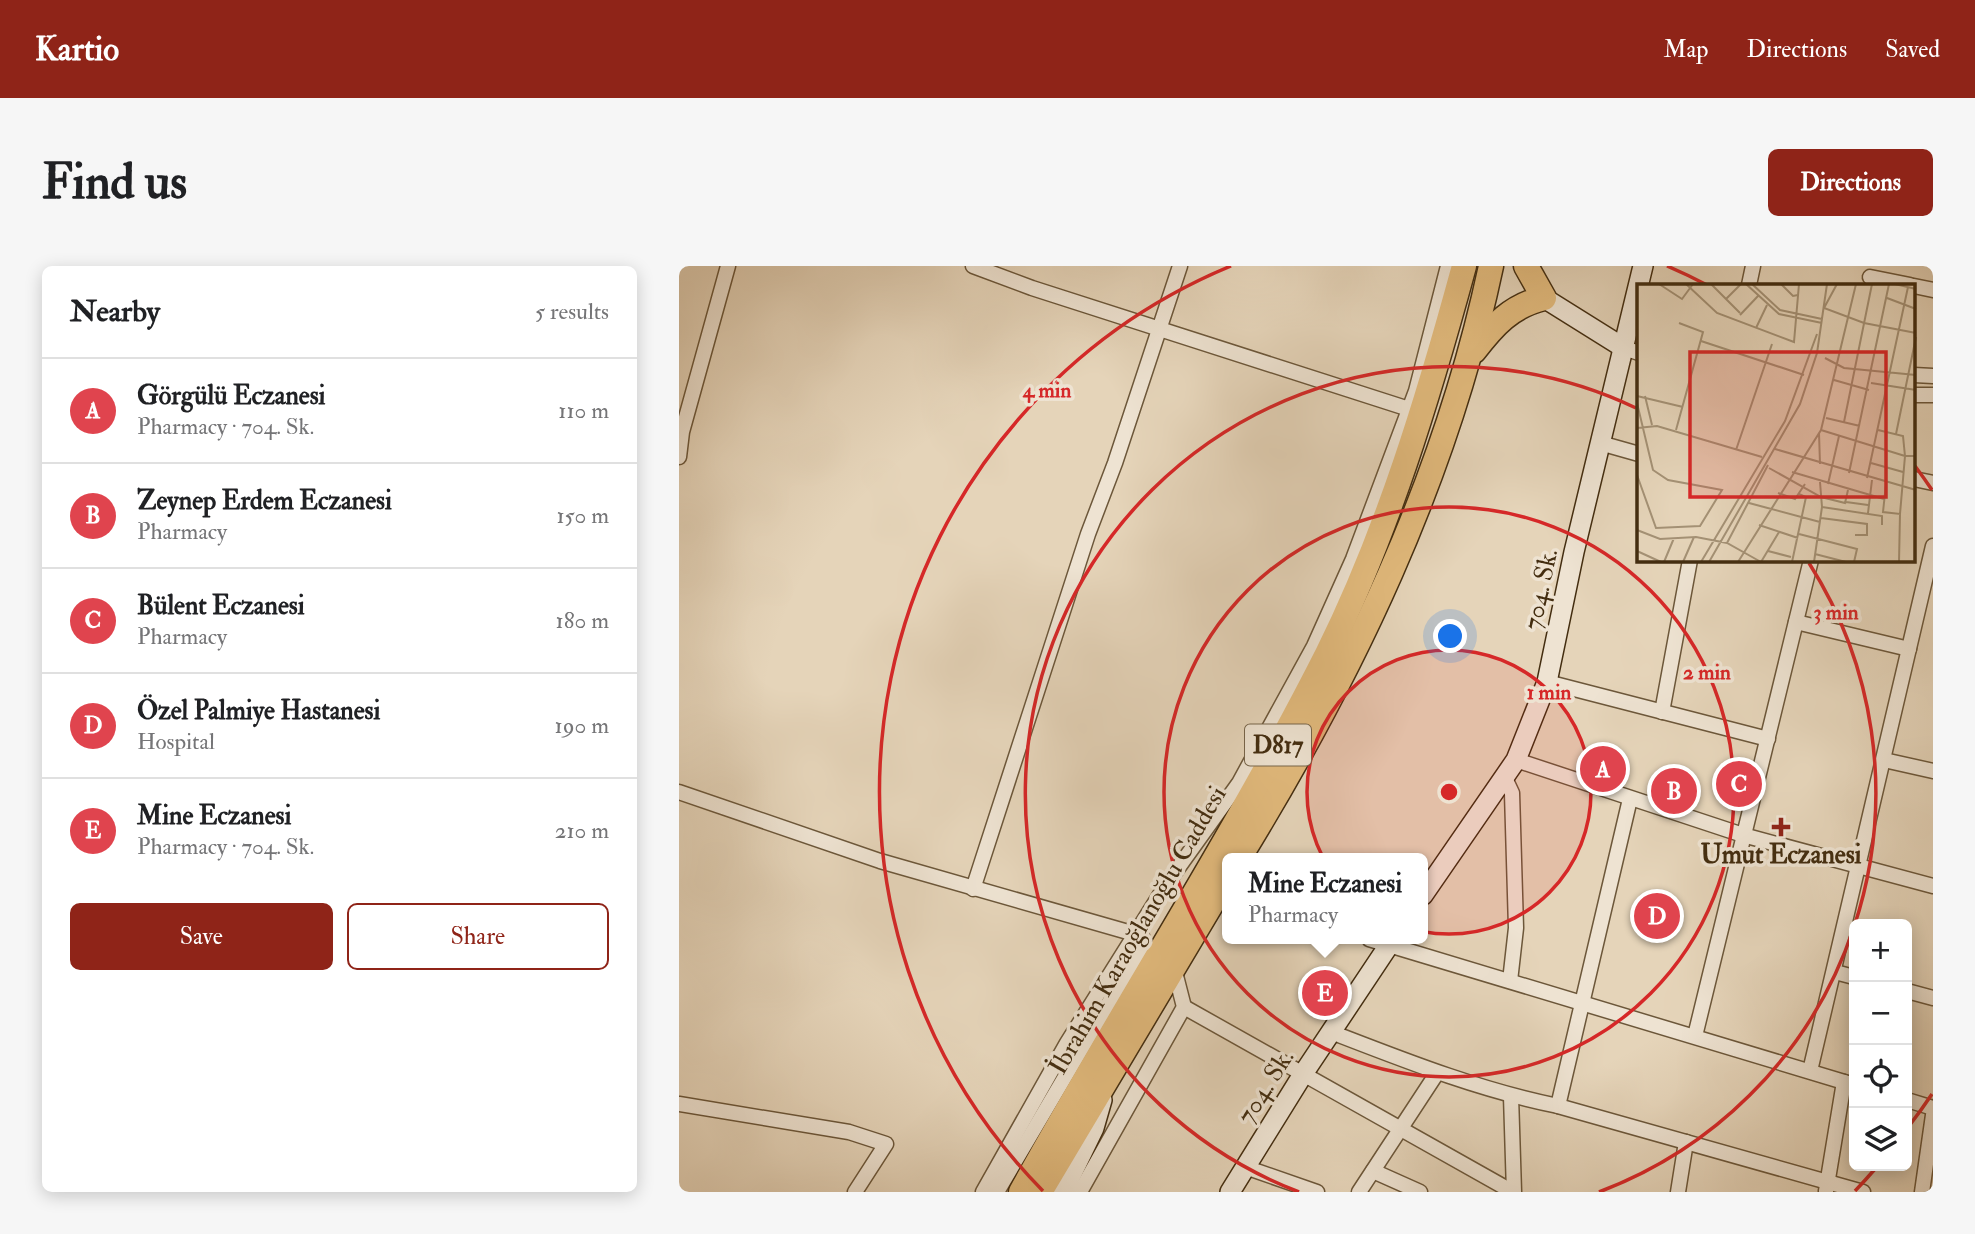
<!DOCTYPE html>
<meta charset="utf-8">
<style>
:root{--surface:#fff;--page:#f6f6f6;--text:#202124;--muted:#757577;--line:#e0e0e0;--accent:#8f2418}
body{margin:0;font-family:"IM FELL Double Pica",serif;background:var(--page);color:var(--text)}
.controls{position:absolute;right:21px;bottom:21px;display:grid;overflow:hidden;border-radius:10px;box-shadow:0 4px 18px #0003}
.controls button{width:63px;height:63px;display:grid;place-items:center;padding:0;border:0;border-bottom:2px solid var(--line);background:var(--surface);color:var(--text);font:35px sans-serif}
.you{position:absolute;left:772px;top:371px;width:24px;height:24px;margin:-18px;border:5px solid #fff;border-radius:50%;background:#1a73e8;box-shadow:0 0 0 10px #1a73e833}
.badge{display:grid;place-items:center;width:46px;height:46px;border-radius:50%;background:var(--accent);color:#fff;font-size:23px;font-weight:700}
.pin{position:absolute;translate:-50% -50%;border:4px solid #fff;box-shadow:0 2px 7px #0006}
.popup{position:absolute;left:543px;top:587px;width:206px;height:91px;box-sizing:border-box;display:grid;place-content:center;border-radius:10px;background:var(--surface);filter:drop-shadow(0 2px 5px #0005);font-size:23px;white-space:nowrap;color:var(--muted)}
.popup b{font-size:26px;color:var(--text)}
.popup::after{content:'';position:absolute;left:50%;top:100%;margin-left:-14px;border:14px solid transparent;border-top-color:var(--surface)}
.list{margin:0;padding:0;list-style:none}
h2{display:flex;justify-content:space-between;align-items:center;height:91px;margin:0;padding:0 28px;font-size:30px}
h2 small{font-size:23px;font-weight:400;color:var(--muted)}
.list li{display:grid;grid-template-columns:46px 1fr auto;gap:21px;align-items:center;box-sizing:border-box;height:105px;padding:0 28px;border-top:2px solid var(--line)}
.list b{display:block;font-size:26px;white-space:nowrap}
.list p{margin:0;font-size:23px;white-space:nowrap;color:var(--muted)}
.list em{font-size:23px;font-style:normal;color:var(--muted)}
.actions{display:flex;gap:14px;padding:21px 28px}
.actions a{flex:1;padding:16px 0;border:2px solid var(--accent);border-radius:10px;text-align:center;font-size:24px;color:var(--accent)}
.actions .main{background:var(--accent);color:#fff}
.icon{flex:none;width:38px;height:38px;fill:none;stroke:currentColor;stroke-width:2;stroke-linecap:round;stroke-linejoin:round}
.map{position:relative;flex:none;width:1254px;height:926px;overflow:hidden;border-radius:10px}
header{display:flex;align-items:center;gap:42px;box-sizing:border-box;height:98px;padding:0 35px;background:var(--accent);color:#fff}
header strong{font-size:33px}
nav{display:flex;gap:38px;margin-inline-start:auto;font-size:24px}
.intro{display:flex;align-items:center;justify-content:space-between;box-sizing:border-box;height:168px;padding:0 42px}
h1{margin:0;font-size:49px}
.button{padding:18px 32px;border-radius:10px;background:var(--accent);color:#fff;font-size:24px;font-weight:700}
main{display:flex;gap:42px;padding:0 42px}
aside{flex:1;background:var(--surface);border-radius:10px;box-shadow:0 4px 18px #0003}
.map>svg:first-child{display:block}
</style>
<header>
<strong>Kartio</strong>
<nav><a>Map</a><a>Directions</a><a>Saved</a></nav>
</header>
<div class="intro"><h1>Find us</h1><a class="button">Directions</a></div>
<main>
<aside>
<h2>Nearby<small>5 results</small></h2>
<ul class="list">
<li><span class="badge" style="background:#e0444e">A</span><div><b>Görgülü Eczanesi</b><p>Pharmacy · 704. Sk.</p></div><em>110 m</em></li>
<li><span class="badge" style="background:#e0444e">B</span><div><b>Zeynep Erdem Eczanesi</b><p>Pharmacy</p></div><em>150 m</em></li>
<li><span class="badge" style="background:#e0444e">C</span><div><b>Bülent Eczanesi</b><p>Pharmacy</p></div><em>180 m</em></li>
<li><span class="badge" style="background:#e0444e">D</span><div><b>Özel Palmiye Hastanesi</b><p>Hospital</p></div><em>190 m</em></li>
<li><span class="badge" style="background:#e0444e">E</span><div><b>Mine Eczanesi</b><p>Pharmacy · 704. Sk.</p></div><em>210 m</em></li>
</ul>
<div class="actions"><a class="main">Save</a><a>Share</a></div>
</aside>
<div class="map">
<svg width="1254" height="926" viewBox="0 0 1254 926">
<rect width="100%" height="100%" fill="#e5d4b9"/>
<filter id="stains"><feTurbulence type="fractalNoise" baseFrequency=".00286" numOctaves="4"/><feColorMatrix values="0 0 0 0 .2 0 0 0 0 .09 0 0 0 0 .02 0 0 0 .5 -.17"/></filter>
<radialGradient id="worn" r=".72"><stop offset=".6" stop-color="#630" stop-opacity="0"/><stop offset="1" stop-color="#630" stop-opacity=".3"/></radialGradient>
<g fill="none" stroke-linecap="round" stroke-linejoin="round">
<g stroke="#6c573a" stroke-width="17">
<g id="street">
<path d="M294 0 353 22 730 143"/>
<path d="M1191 11 1231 19"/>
<path d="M1070 19 1074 0"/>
<path d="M1235 20 1254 24"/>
<path d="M945 82 960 87"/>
<path d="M1235 109 1254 110"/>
<path d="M1235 129H1254"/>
<path d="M921 177 960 188"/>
<path d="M0 191 3 166 49 0"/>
<path d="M1235 213 1254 217"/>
<path d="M1117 356 1230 383"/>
<path d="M868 416 1089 473"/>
<path d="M983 446 1011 294"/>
<path d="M837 494 1064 569 1254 620"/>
<path d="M1205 494 1254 505"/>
<path d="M825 510 833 527 837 662 831 715"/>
<path d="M0 526 201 595 463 670 464 679 318 926"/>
<path d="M294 623 409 268 436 197 501 0"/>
<path d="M690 673 1175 819"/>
<path d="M1156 706 1175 711"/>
<path d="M1228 725 1254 732"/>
<path d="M505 741 834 926"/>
<path d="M652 766C727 795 800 824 879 840L1184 926"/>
<path d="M1016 770 1132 294"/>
<path d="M1131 805 1254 280"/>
<path d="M832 830 835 926"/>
<path d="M1228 834 1254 842"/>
<path d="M0 838 170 866 207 878 176 926"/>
<path d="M879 840 951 533"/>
<path d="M566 901 638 926"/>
<path d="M694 905 741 926"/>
<path d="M1147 925 1165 816"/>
<path d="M304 926 388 777 489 616 560 517 635 380 674 293 737 125 769 0"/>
<path d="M401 926 505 741 495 702"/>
<path d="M680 926 758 807"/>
<path d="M999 926 1007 876"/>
<path d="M1243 926 1254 849"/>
</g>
</g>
<g stroke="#432d10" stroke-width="22">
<g id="secondary">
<path d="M865 32 945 82"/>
<path d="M744 629 837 494 868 416 895 286 964 0"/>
<path d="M384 926 415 862 423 834"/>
<path d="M551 926 626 805 714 673"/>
</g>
</g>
<g stroke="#432d10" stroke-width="27">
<g id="highway">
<path d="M795 85C815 59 832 40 865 32L847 0"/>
<path d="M560 592C673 408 767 213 812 0"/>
<path d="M342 926C441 746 555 572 648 388 709 265 749 132 785 0"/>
<path d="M361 926 548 612"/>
</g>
</g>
<use href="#street" stroke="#eee3d2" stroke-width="14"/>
<use href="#secondary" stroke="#eee3d2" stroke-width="19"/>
<use href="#highway" stroke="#e2ba7c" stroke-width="24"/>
</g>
<circle cx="770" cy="526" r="142" fill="#d62828" fill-opacity=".12"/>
<g fill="none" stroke="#d62828" stroke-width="3.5">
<circle cx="770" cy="526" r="142"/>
<circle cx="770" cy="526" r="285"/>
<path d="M620 926A427 427 0 1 1 957 142M1130 297A427 427 0 0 1 920 926"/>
<path d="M1253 828A569 569 0 0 1 1230 860M1196 903A569 569 0 0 1 1176 925M364 925A569 569 0 0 1 552 0M988 0A569 569 0 0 1 1028 19M1236 200A569 569 0 0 1 1253 224"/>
</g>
<path fill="#8f2418" stroke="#eee3d2" stroke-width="2.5" d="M1098.5 550.5h7v7h7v7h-7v7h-7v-7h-7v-7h7z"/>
<g text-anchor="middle" stroke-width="7" stroke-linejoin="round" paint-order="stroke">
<rect fill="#eee3d2" stroke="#76644a" stroke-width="2" x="566" y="458.5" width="66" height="41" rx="5"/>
<g font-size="24" font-weight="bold" fill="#432d10">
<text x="599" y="487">D817</text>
</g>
<g font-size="26" fill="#432d10" stroke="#eee3d2">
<text transform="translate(861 323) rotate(-78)" y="9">704. Sk.</text>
<text transform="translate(458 664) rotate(-60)" y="9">İbrahim Karaoğlanoğlu Caddesi</text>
<text transform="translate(586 820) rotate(-58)" y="9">704. Sk.</text>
</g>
<g font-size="26" font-weight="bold" fill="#432d10" stroke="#eee3d2">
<text x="1102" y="597">Umut Eczanesi</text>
</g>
</g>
<g transform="translate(958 18)">
<rect width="278" height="278" fill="#e5d4b9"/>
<path fill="none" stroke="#a49175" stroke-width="2" d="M22 0 45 15 56 0M49 0 80 29 157 58 162 0M74 0 103 29M109 0 142 30 185 39M115 0 143 26 185 35M144 0 156 12 161 11M200 0 187 24 227 39 279 49M258 0 279 5M250 14 279 25M89 15 104 0M103 31 121 12M119 44 130 21M64 57 167 91M188 74 207 84 279 91M197 96 232 106M234 99 279 106M0 112 46 123M8 112 15 141M0 119 16 186 31 196 85 206 63 242 19 244 0 191M189 134 223 142M207 138 235 0M0 144 20 142 125 173M39 146 66 48 42 39M184 146 268 172 263 230 246 228 249 200M241 146 266 152 268 172H279M182 149 183 180M259 150 279 53M138 165 279 206M99 166 135 60M234 179 266 188M132 184 184 213 208 219 211 206M155 188 247 215M212 189 252 0M230 194 271 3M191 200 202 152M141 209 158 215 168 200M209 218 231 221M112 219 183 238M185 223 245 232V241M231 229 235 196M184 234 230 240V251H218M122 241 161 254M0 246 23 255 59 253 90 259 124 278M162 250 220 265 217 278M90 259 131 181M0 267 24 278M131 267 154 273M178 270 209 278M27 278 37 254M46 278 57 253M64 278 148 137 180 50M72 278 163 120 180 69 190 0M101 278 184 146 219 0M124 278 142 248M155 278 169 213 162 210M177 278 185 223 183 198M262 278 263 230"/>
<path fill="#d62828" fill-opacity="0.15" stroke="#d62828" stroke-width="3.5" d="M53 68H249V213H53Z"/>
<rect width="278" height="278" fill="none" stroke="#432d10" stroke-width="3.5"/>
</g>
<circle cx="770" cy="526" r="10" fill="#d62828" stroke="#eee3d2" stroke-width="3.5"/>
<g font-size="21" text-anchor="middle" font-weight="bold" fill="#d62828" stroke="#eee3d2" stroke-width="7" stroke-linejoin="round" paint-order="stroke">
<text x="368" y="131">4 min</text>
<text x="1157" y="353">3 min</text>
<text x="1028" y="413">2 min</text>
<text x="870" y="433">1 min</text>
</g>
<rect width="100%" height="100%" filter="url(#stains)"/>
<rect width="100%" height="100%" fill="url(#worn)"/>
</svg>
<div class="controls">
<button>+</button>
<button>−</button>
<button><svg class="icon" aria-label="locate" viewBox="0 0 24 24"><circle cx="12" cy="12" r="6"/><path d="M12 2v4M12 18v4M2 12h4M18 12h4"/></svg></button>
<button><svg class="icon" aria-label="layers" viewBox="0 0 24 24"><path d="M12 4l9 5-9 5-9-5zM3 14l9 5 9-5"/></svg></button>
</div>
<div class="you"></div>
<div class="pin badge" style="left:924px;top:503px;background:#e0444e">A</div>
<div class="pin badge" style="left:995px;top:525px;background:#e0444e">B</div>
<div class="pin badge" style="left:1060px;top:518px;background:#e0444e">C</div>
<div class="pin badge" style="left:978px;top:650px;background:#e0444e">D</div>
<div class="pin badge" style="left:646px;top:727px;background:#e0444e">E</div>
<div class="popup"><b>Mine Eczanesi</b>Pharmacy</div>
</div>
</main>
